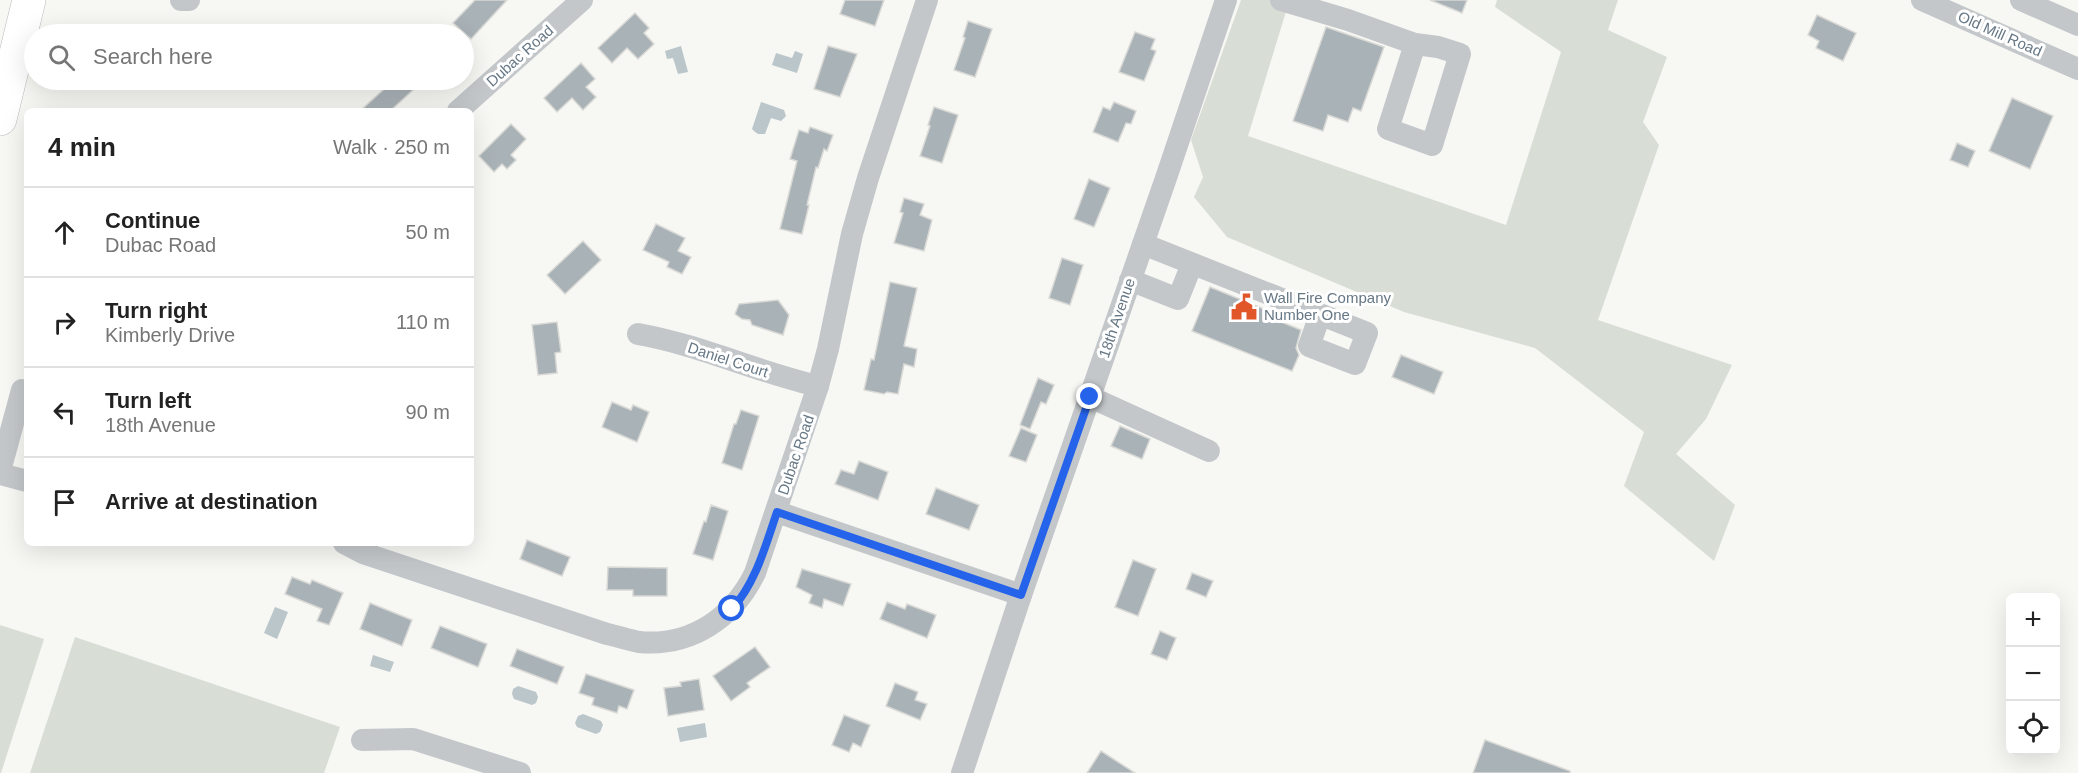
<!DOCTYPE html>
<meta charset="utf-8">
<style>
:root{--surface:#fff;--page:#f2f2f2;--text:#222;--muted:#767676;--line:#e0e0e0}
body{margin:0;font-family:Helvetica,sans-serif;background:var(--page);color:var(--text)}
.controls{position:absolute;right:18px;bottom:18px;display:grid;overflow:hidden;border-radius:9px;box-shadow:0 6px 24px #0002}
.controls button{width:54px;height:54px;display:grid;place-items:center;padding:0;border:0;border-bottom:2px solid var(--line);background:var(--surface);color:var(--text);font:30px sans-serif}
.stop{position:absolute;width:18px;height:18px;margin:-14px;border:4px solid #2563eb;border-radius:50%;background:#fff}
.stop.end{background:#2563eb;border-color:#fff;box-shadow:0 2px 6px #0008}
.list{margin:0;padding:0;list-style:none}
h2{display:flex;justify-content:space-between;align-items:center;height:78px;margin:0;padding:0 24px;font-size:26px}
h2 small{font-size:20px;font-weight:400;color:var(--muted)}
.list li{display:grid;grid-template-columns:39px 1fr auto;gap:18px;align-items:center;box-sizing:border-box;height:90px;padding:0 24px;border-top:2px solid var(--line)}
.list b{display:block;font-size:22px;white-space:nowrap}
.list p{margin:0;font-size:20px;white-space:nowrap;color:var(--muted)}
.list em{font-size:20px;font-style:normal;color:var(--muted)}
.icon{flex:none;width:33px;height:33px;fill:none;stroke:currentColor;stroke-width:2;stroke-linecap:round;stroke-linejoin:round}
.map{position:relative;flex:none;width:2078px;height:773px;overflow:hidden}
.search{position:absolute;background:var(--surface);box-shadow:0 6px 24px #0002;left:24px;top:24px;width:450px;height:66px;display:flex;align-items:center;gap:15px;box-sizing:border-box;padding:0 21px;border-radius:33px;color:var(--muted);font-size:22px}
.panel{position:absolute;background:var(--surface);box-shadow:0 6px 24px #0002;left:24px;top:108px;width:450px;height:438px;border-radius:9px}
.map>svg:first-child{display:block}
</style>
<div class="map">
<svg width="2078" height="773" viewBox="0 0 2078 773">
<rect width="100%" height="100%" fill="#f7f7f4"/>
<g fill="#d8ded5">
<path d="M1241 0H1272L1288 5 1248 136 1506 225 1561 52 1495 7 1497 0H1618L1608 30 1667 57 1643 122 1659 145 1598 320 1732 365 1706 419 1676 454 1735 505 1714 561 1624 486 1644 432 1535 348 1404 312 1227 237 1194 197 1203 177 1191 140Z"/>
<path d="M0 625 44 639 1 773H0Z"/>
<path d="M75 637 340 727 324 773H30Z"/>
</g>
<g fill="#bac6ca">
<path d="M681 46 688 72 678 74 673 58 667 59 665 51Z"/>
<path d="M795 51 803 54 797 73 772 65 776 53 792 58Z"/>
<path d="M761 102 784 110 786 116 781 121 771 118 765 134C758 134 758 135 752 129Z"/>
<path d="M275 607 288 612 277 639 264 633Z"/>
<path d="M373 655 394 662 390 672 370 666Z"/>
<path d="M518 686 536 692 538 697 536 703 532 705 514 699 512 694 513 689Z"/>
<path d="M583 714 601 721 603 725 600 732 596 734 577 727 575 723 578 716Z"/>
<path d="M705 723 707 737 680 742 677 728Z"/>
</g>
<g fill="#a9b2b7" stroke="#d9d9d6" stroke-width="1.5">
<path d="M475 0H507L471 39 453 23Z"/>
<path d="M845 0H884L875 26 840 14Z"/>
<path d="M1430 0H1467L1462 13Z"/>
<path d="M635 13 649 28 644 33 654 44 638 59 627 48 612 63 598 48Z"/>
<path d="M1817 15 1856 33 1843 61 1816 48 1819 41 1808 35Z"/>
<path d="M968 21 992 29 975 77 954 70 965 38 963 37Z"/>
<path d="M1326 27 1384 47 1361 111 1353 108 1348 122 1328 115 1323 131 1293 121Z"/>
<path d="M1135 32 1155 39 1151 49 1156 51 1144 81 1119 72Z"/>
<path d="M828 46 857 54 840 97 814 89Z"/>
<path d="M581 63 595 79 586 87 596 97 583 110 572 98 557 112 544 98Z"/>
<path d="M394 80H424L390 111H360Z"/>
<path d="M2012 98 2053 116 2030 169 1989 151Z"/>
<path d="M1114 102 1136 111 1131 124 1126 123 1118 142 1093 132 1103 107 1110 110Z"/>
<path d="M934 107 958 115 942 163 920 156 930 126 928 125Z"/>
<path d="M511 124 526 139 511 155 516 160 507 169 502 164 494 172 479 156Z"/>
<path d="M810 127 833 135 827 151 824 149 818 168 816 167 807 205H809L802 234 780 229 797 161 790 159 799 130 808 133Z"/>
<path d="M1957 143 1975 151 1968 167 1950 160Z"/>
<path d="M1089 179 1110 188 1094 227 1074 219Z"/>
<path d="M904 198 924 204 920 215 932 220 924 251 894 243 903 213 900 212Z"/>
<path d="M656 224 685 238 678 251 691 257 682 274 667 267 669 262 643 250Z"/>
<path d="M583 241 601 260 565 294 547 275Z"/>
<path d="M1062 258 1083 265 1070 305 1049 298Z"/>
<path d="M890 282 917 288 904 346 917 349 914 367 904 364 898 394 887 392 884 394 864 390 871 359 874 360Z"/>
<path d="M1210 287 1274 313 1272 318 1301 330 1296 348 1299 355 1292 371 1192 331Z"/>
<path d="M778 300 789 315 783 335 752 325 750 320 742 319 735 314 739 304Z"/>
<path d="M557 322 561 352 555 353 557 373 538 375 532 325Z"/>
<path d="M1401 355 1443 372 1434 394 1392 377Z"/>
<path d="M1038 378 1054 385 1046 404 1041 402 1030 429 1020 425Z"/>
<path d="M612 402 631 410 633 405 649 412 637 442 602 427Z"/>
<path d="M741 410 759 416 742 470 722 463 734 424H736Z"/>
<path d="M1120 426 1150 439 1142 459 1111 446Z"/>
<path d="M1021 428 1037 435 1026 462 1009 456Z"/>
<path d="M859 461 888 472 878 500 835 484 841 470 854 474Z"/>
<path d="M936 488 979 505 969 530 926 514Z"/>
<path d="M711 505 728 511 713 560 693 554 704 521 706 522Z"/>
<path d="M527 540 570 557 562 576 520 559Z"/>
<path d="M1133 560 1156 569 1138 616 1115 607Z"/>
<path d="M608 567 667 568V596H633V590H607Z"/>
<path d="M802 569 851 584 843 606 824 599 822 608 809 603 812 595 796 587Z"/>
<path d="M1192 573 1213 581 1206 597 1186 589Z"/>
<path d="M292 577 310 584 312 580 343 593 329 625 317 621 322 609 285 594Z"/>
<path d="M887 602 905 609 907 604 936 615 927 638 880 619Z"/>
<path d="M370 603 412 620 402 646 360 629Z"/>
<path d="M440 626 487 644 478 667 431 648Z"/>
<path d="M1160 631 1176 638 1167 660 1151 654Z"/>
<path d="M755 647 770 667 747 683 750 687 731 701 713 676Z"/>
<path d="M517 649 564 667 557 684 510 666Z"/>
<path d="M586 674 634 690 627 709 619 706 617 713 592 705 594 698 579 693Z"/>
<path d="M699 679 704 710 668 716 664 688 681 686 680 682Z"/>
<path d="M895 683 918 692 915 700 927 704 920 720 886 706Z"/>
<path d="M844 715 870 725 861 747 853 743 849 752 832 745Z"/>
<path d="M1485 740 1570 771V773H1473Z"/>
<path d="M1101 751 1135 773H1087Z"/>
</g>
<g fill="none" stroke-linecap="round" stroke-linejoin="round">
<g stroke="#b6b9bc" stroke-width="34">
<path id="highway" d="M0 119 29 0"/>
</g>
<g stroke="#c3c7ca" stroke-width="22">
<path d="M181 0H189"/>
<path d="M1281 0 1348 20 1415 44 1438 47 1460 54 1432 145 1388 129 1415 44"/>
<path d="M1922 0 2078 69"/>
<path d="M2021 0 2078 25"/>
<path d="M458 111 582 0"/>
<path d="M1143 244 1367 333 1355 364 1309 346 1320 315"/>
<path d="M1130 280 1178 299 1192 264"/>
<path d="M638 334C700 345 757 372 818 386"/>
<path d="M1090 397 1209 451"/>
<path d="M0 471 22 390"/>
<path d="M0 474 27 481"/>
<path d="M777 512 1021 595"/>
<path d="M344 543 363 553 607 634C617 636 628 640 639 642 691 647 733 618 755 573L818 386 828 349 852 234 868 178 927 0"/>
<path d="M362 740 413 739 520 773"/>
<path d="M962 773 1021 595 1166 178 1226 0"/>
</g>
<use href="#highway" stroke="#fff" stroke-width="33"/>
</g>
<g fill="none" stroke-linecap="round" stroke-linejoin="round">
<path stroke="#2563eb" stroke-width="8" d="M732 609C756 582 765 547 777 512L1021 595 1090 397"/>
</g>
<defs>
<g id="civic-bare" transform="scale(2.07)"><path d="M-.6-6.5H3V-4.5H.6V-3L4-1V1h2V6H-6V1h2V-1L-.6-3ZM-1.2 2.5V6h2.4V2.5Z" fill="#e1572a" stroke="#fff" stroke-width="2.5" paint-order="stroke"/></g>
</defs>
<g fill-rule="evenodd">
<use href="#civic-bare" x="1244" y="307"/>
</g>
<g text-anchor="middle" stroke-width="6" stroke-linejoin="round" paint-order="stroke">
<g font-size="15" fill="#667785" stroke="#fff">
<text transform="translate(2000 34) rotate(24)" y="5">Old Mill Road</text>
<text transform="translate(520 56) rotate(-42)" y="5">Dubac Road</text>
<text transform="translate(1117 318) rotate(-71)" y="5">18th Avenue</text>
<text transform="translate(728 360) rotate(18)" y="5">Daniel Court</text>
<text transform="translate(796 455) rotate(-71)" y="5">Dubac Road</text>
</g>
<g font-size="15" fill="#667785" stroke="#fff" text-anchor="start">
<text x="1264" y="303">Wall Fire Company<tspan x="1264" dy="17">Number One</tspan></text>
</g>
</g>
</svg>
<div class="controls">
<button>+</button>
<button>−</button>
<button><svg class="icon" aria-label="locate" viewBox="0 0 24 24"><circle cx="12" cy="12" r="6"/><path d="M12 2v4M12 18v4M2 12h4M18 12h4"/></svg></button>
</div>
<div class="stop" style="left:732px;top:609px"></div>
<div class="stop end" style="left:1090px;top:397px"></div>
<div class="search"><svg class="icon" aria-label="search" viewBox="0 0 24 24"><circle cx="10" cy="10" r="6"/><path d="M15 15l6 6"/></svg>Search here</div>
<section class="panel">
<h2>4 min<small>Walk · 250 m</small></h2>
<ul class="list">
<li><svg class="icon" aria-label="ahead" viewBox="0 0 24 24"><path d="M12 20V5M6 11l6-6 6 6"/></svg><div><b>Continue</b><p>Dubac Road</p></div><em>50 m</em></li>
<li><svg class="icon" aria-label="right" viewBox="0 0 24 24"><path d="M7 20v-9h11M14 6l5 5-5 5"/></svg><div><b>Turn right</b><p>Kimberly Drive</p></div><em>110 m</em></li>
<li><svg class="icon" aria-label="left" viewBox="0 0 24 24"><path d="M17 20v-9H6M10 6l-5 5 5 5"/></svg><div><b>Turn left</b><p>18th Avenue</p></div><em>90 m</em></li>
<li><svg class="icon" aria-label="arrive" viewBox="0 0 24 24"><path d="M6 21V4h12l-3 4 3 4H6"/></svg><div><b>Arrive at destination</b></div></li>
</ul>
</section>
</div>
